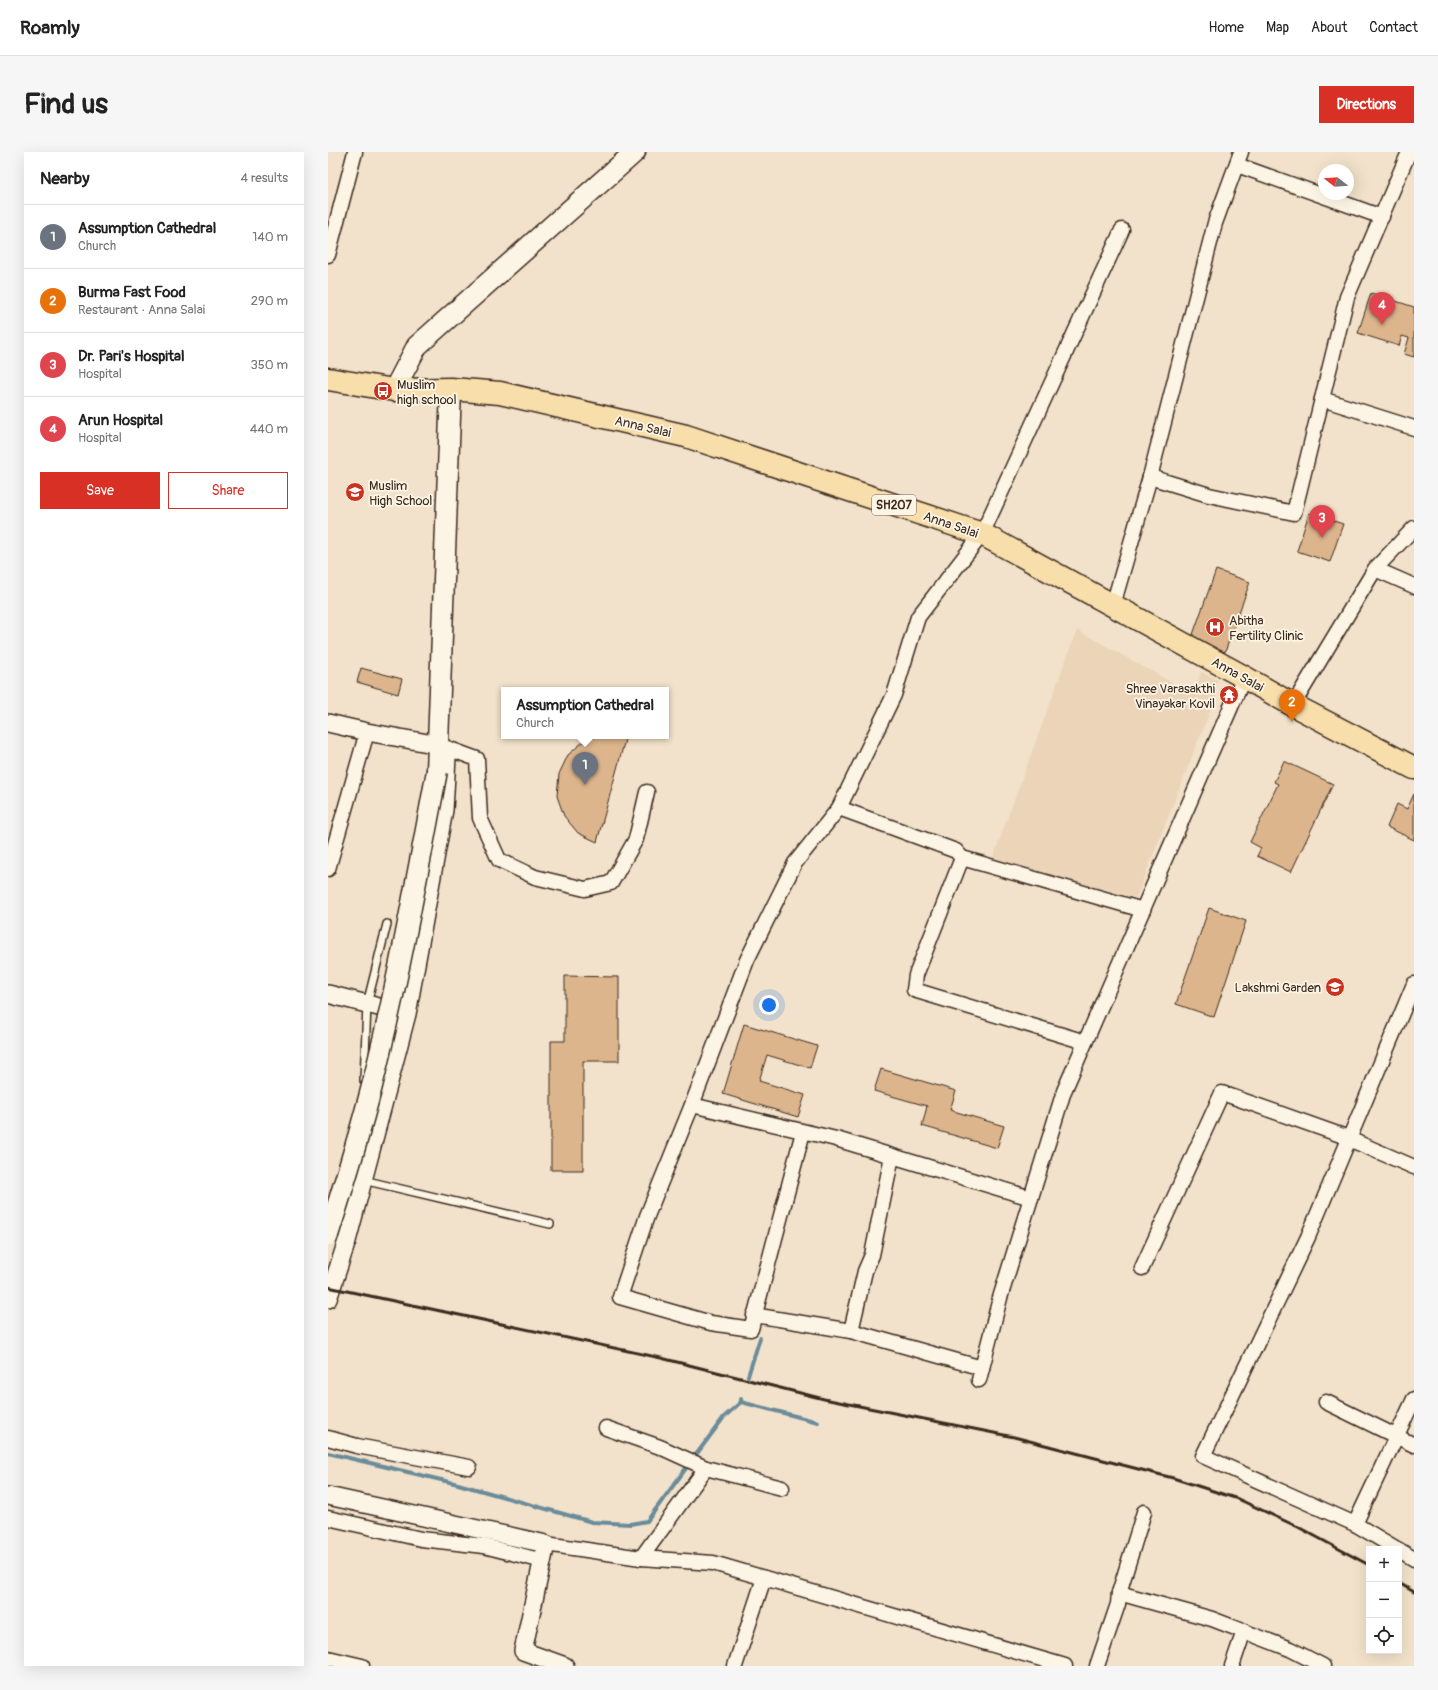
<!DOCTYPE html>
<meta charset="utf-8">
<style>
:root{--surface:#fff;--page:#f6f6f6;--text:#222;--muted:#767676;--line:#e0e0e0;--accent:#d93025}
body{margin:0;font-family:Pangolin,sans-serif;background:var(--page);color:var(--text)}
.controls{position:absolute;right:12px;bottom:12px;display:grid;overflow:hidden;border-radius:0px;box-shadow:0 4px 16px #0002}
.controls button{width:36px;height:36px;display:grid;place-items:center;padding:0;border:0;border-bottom:1px solid var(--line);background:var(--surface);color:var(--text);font:20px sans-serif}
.compass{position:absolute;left:990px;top:12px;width:36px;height:36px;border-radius:50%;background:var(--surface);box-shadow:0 4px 16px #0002;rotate:287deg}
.you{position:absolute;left:441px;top:853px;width:14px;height:14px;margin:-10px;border:3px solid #fff;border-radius:50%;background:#1a73e8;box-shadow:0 0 0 6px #1a73e833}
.badge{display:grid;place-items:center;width:26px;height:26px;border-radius:50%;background:var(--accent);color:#fff;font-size:13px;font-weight:700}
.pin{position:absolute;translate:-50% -33px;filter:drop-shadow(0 1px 2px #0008)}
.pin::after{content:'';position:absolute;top:21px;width:14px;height:12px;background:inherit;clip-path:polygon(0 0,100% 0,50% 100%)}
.popup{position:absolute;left:173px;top:535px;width:168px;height:52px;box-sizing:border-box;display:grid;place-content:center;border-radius:0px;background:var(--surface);filter:drop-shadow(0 1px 3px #0005);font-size:13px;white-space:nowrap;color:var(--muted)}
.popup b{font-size:15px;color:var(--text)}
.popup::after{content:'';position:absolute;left:50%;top:100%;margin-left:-8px;border:8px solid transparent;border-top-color:var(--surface)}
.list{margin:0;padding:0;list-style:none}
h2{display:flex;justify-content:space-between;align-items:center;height:52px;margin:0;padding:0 16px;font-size:17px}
h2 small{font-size:13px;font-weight:400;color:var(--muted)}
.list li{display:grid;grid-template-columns:26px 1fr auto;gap:12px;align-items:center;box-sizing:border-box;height:64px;padding:0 16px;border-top:1px solid var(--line)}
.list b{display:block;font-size:15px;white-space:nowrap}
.list p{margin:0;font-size:13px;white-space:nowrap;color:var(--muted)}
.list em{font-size:13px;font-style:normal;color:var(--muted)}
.actions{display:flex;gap:8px;padding:12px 16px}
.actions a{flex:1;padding:9px 0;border:1px solid var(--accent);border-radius:0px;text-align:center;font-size:14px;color:var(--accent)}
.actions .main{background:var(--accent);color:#fff}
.icon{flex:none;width:22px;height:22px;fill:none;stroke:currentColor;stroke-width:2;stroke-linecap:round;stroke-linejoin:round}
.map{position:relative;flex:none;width:1086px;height:1514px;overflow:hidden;border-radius:0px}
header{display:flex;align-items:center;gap:24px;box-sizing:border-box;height:56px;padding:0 20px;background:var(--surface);border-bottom:1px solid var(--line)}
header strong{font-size:19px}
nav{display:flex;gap:22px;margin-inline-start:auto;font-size:14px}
.intro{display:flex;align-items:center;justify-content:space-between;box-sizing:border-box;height:96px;padding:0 24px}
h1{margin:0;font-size:28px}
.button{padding:10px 18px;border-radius:0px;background:var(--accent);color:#fff;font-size:14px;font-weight:700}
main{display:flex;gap:24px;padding:0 24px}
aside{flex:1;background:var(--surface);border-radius:0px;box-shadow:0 4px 16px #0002}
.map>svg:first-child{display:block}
</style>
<header>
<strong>Roamly</strong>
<nav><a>Home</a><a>Map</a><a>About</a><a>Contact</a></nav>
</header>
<div class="intro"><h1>Find us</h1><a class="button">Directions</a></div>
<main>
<aside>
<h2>Nearby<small>4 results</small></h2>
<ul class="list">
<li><span class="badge" style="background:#6b7280">1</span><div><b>Assumption Cathedral</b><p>Church</p></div><em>140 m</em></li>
<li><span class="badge" style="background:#e8710a">2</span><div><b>Burma Fast Food</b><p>Restaurant · Anna Salai</p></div><em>290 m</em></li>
<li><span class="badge" style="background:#e0444e">3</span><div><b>Dr. Pari's Hospital</b><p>Hospital</p></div><em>350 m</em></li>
<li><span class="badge" style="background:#e0444e">4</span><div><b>Arun Hospital</b><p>Hospital</p></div><em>440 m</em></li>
</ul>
<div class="actions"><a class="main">Save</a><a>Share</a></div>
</aside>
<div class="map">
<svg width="1086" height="1514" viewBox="0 0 1086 1514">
<rect width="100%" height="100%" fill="#f2e2cb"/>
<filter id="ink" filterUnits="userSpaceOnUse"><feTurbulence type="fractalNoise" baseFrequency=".025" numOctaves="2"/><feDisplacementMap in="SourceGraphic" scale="8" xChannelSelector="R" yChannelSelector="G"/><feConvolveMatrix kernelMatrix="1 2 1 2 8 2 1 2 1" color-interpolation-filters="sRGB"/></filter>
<g filter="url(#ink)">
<path fill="#ebd4b8" d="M749 478 859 539 867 541 873 520 890 528 883 540 888 544 808 746 664 708Z"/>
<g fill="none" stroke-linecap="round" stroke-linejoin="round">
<g stroke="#6b8b9a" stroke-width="4">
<path d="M420 1224 432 1186"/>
<path d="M413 1250 490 1270"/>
<path d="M0 1301 130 1332 264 1370 302 1372 319 1369 396 1265 413 1250V1247"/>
</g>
</g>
<g fill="#dcb58d" stroke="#3b2a1e">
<path d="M1043 141 1086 155V205L1076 202 1081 186 1074 184 1071 194 1030 181Z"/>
<path d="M981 361 1015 372 1002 410 969 399Z"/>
<path d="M888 418 922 430 897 500 863 488Z"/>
<path d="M33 516 74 527 70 542 29 530Z"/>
<path d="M269 584H298L269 690 250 681 236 664 229 644 231 622 240 603 257 588Z"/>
<path d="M956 609 1005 632 963 720 929 704 933 696 922 690 950 632 946 630Z"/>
<path d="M1086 642V688L1059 675 1069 652 1079 657Z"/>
<path d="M881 756 918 769 886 865 848 852Z"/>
<path d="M237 824 291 825V909H255V1018H223V889H237Z"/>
<path d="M416 872 489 894 482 916 439 903 431 929 477 943 470 965 395 942Z"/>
<path d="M553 917 628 939 622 958 676 974 669 996 594 974 599 954 546 939Z"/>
</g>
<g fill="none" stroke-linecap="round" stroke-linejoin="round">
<g stroke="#3b2a1e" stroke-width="10">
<g id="service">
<path d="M36 929 39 852 59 772"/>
<path d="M35 1028 222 1072"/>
</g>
</g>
<g stroke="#3b2a1e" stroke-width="17">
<g id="minor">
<path d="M909 13 1054 65"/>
<path d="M0 103 27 0"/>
<path d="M994 247 1086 276"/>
<path d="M822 325 881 343 966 361 1019 145 1081 0"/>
<path d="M1047 417 1086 434"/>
<path d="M785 453 822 325 887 71 913 0"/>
<path d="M965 553 1047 417 1086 376"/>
<path d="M111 593 149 607 152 666 171 708 207 725 257 737 283 731 308 687 319 640"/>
<path d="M511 656 566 543 590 465 654 382 794 78"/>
<path d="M634 706 588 823 586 838 757 890"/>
<path d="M0 717 39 580"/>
<path d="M364 953 508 987 703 1046"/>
<path d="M475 980 423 1177 383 1171 292 1145 319 1064 364 953 419 808 467 711 511 656 628 699 634 706 815 758"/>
<path d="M814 1116 894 941 1021 986V987L1086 1015"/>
<path d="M426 1163 523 1179 654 1216"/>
<path d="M523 1179 537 1119 544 1103 564 1004"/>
<path d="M651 1228 672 1146 736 939 916 525"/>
<path d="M998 1250 1086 1293"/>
<path d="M278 1276 332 1295 378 1316 454 1336"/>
<path d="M0 1286 29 1294 141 1315"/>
<path d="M0 1366 93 1387 156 1394 215 1409"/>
<path d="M1027 1372 1086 1247"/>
<path d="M218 1392 313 1406 385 1411 737 1514"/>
<path d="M1069 1397 1027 1372 875 1304 980 1085 1086 832"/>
<path d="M1071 1398 1086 1407"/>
<path d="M313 1406 378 1316"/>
<path d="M791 1441 816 1360"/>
<path d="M0 1506 34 1514"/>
<path d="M407 1514 436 1426"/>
<path d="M769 1514 790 1452 791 1441 884 1467 962 1497 995 1514"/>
<path d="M904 1514 916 1479"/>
</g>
</g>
<g stroke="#3b2a1e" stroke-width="20">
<g id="tertiary">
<path d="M0 571 39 580 111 593 117 598 119 605 116 658 79 862 19 1089 0 1147"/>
<path d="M0 842 74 861"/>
<path d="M0 1344 218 1392 195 1499 237 1514"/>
</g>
</g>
<g stroke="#3b2a1e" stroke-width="23">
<g id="secondary">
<path d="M66 238 89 194 307 0"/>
<path d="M109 619 123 237"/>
</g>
</g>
<g stroke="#3b2a1e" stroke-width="25">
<path id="primary" d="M0 227 66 238 123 237 172 241 358 284 654 382 916 525 965 553 1086 616"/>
</g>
<use href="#service" stroke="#fcf5e5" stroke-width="7"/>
<use href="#minor" stroke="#fcf5e5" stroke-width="14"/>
<use href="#tertiary" stroke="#fcf5e5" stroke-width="17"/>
<use href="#secondary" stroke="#fcf5e5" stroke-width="20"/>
<use href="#primary" stroke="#f8deab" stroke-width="22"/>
<g stroke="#3b2a1e" stroke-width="3">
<path d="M0 1135 333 1206 496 1247 686 1285 845 1326 910 1347 970 1375 1041 1413"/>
<path d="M1071 1431 1086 1440"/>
</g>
<g stroke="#3b2a1e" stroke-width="23" stroke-linecap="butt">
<path id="secondary-bridge" d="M0 1083C16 1033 31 984 44 934 70 830 89 725 109 619"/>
</g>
<use href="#secondary-bridge" stroke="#fcf5e5" stroke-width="20"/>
</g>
</g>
<defs>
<g id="bus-disc" transform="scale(1)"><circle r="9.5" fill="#c8321e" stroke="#fcf5e5"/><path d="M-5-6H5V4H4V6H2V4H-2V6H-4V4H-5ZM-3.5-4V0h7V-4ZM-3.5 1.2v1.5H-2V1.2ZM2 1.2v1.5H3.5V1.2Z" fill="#fff"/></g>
<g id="school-disc" transform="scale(1)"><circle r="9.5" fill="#c8321e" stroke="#fcf5e5"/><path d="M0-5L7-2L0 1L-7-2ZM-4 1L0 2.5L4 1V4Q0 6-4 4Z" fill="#fff"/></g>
<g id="hospital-disc" transform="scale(1)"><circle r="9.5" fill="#c8321e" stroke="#fcf5e5"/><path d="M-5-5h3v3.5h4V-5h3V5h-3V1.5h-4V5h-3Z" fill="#fff"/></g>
<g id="temple-disc" transform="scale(1)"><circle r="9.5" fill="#c8321e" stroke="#fcf5e5"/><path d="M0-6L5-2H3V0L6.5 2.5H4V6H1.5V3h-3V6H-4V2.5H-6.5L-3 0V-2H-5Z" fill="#fff"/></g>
</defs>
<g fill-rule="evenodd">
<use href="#bus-disc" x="55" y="239"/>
<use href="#school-disc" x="27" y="340"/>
<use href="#hospital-disc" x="887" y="475"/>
<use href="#temple-disc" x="901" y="543"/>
<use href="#school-disc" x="1007" y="835"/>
</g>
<g text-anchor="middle" stroke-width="3.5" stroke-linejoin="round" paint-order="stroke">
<rect fill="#fcf5e5" stroke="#75675a" stroke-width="1" x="544" y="343" width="44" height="20" rx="3"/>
<g font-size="12" font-weight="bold" fill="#3b2a1e">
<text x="566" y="357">SH207</text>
</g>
<g font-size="13" fill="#3b2a1e" stroke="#fcf5e5" text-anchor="start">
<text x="69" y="237">Muslim<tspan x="69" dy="15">high school</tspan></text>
<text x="41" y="338">Muslim<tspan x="41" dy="15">High School</tspan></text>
<text x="901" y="473">Abitha<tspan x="901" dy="15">Fertility Clinic</tspan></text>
<text x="887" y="541" text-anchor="end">Shree Varasakthi<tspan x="887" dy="15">Vinayakar Kovil</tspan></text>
<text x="993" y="840" text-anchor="end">Lakshmi Garden</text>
</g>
<g font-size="13" fill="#3b2a1e" stroke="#fcf5e5">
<text transform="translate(315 274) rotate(13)" y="5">Anna Salai</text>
<text transform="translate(623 372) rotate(19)" y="5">Anna Salai</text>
<text transform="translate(910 522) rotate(29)" y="5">Anna Salai</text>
</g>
</g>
</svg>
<div class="controls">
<button>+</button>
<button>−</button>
<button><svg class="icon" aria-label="locate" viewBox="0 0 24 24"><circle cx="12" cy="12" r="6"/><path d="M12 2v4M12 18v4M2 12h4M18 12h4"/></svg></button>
</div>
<svg class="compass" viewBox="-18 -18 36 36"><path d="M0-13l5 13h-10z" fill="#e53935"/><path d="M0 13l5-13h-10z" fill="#767676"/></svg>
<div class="you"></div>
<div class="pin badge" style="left:257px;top:633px;background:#6b7280">1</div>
<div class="popup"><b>Assumption Cathedral</b>Church</div>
<div class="pin badge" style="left:964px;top:570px;background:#e8710a">2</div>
<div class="pin badge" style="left:994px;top:386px;background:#e0444e">3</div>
<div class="pin badge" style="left:1054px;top:173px;background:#e0444e">4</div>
</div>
</main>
